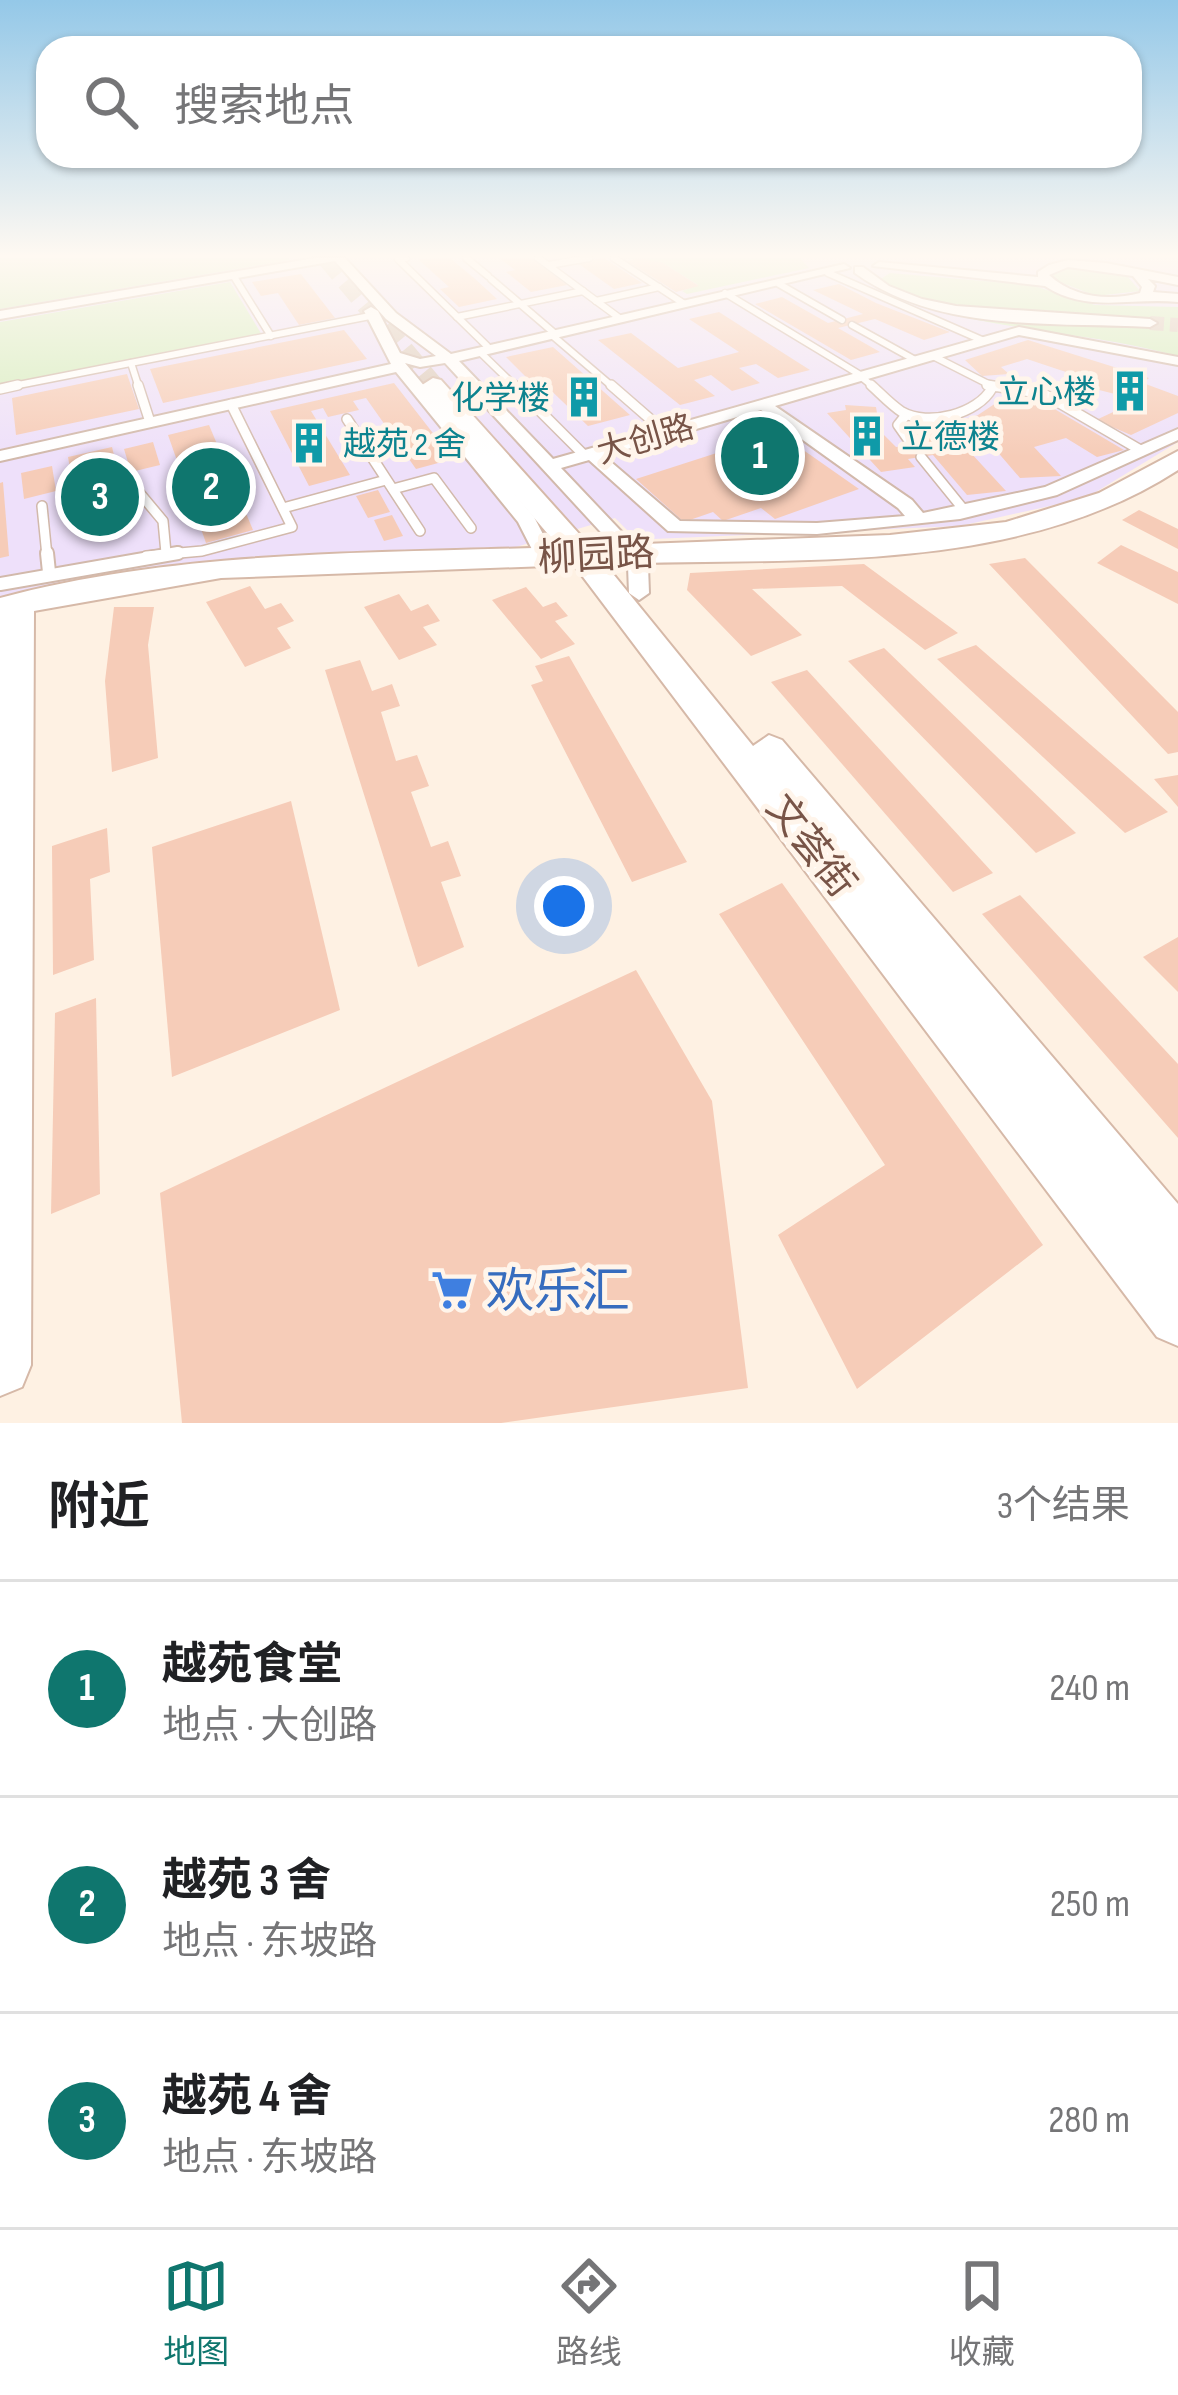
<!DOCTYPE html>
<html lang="zh">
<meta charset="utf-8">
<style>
:root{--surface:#fff;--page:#f2f2f2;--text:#202124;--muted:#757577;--line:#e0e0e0;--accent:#0f766e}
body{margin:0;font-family:"Sofia Sans Condensed","Noto Sans SC",sans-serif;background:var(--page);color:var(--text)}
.you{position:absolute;left:564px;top:906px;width:42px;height:42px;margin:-30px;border:9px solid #fff;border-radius:50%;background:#1a73e8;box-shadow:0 0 0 18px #1a73e833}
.badge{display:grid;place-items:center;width:78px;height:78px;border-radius:50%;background:var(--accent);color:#fff;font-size:39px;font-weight:700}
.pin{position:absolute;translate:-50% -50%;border:6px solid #fff;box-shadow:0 3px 12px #0006}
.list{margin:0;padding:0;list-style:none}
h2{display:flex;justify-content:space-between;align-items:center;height:156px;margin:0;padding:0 48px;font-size:51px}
h2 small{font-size:39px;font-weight:400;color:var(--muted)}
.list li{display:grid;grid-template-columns:78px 1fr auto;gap:36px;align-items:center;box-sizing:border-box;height:216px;padding:0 48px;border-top:3px solid var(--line)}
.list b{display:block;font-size:45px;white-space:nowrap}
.list p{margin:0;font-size:39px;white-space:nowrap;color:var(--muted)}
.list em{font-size:39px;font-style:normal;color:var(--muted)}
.icon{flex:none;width:66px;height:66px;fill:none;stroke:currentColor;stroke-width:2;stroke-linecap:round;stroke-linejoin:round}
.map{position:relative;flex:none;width:1178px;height:1423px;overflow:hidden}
.search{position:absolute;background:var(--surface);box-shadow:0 3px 9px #0004;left:36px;right:36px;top:36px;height:132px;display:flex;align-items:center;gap:30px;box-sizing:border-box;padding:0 42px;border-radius:36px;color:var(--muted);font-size:45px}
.sheet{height:804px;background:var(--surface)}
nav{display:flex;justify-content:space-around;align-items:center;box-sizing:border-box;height:168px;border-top:3px solid var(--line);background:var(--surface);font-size:33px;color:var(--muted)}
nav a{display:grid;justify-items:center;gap:6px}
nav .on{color:var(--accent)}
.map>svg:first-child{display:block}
</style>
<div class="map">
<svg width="1178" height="1423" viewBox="0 0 1178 1423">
<rect width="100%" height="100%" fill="#fef1e3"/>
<path fill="#eee0fa" d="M0 258H1178V442L1086 498 960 526 653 539 632 535 615 518 502 551 295 559 0 601Z"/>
<g fill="#d6edc0">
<path d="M0 258H288L290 260 0 309Z"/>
<path d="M622 258H800L809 268 687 294 682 291 698 285 663 263Z"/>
<path d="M1074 266 1127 276 1140 291 1096 296 1052 279 1055 270Z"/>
<path d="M890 273 1031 285 1095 305 1178 307V356C1087 331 992 331 904 301L975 308 908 295 879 280Z"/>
<path d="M230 282 262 335 0 387V322Z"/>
</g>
<g fill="#f6ccb8">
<path d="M450 258 474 278 497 299 459 307 440 289 449 287 418 259Z"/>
<path d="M499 258H531L567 285 531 292 506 272 515 270Z"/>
<path d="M604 258 642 283 614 289 576 262Z"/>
<path d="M641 258 663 263 699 286 676 292 627 261Z"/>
<path d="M301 274 335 318 299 325 278 293 261 296 252 282Z"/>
<path d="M839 284 876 303 950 332 924 340 875 319 838 328 880 352 851 360 755 304 782 297 828 323 863 314 813 290Z"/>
<path d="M719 312 810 370 778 378 756 364 739 368 760 383 732 391 711 375 694 380 715 396 680 405 598 340 631 333 678 368 739 352 689 319Z"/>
<path d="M344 330 367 359 163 403 150 369Z"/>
<path d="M1028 340 1149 378 1143 383 1178 396V413L1131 435 1096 420 1139 400 1087 387 1094 382 1087 379 1080 384 1065 379 1072 374 1027 359 1001 367 1009 374 982 376 965 360Z"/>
<path d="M553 347 630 415 588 426 537 377 528 379 506 357Z"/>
<path d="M127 374 139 409 16 435 12 398Z"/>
<path d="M394 383 453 459 416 469 366 398 353 401 359 410 328 417 323 408 311 411 350 475 309 486 270 411Z"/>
<path d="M1005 397 1026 404 1041 401 1124 450 1097 457 1066 438 1034 447 1061 476 1020 478 995 449 970 452 1006 491 967 495 933 455 908 459 915 467 881 472 827 413 846 410 845 405 876 407 879 425H874L896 447 923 443 914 434 950 431 957 439 974 437 953 423 978 415Z"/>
<path d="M209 425 253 530 206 543 168 435Z"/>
<path d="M779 433 859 489 775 519 761 508 723 521 713 512 684 522 636 479Z"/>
<path d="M153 442 160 465 131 472 124 449Z"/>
<path d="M112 447 131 524 82 537 68 457Z"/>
<path d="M52 466 56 491 24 499 21 473Z"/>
<path d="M3 482 9 556 0 558V483Z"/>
<path d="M378 490 390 512 368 518 356 496Z"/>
<path d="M1139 510 1178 529V549L1122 520Z"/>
<path d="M392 515 403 536 384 541 374 520Z"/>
<path d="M1121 545 1178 572V604L1097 563Z"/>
<path d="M1025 558 1178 712V752L1168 754 989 564Z"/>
<path d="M864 564 958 633 925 650 842 586 752 589 802 635 751 656 687 590 690 573Z"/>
<path d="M250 586 265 609 281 603 294 621 277 628 291 648 245 667 206 602Z"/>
<path d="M526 587 543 607 556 602 568 616 555 621 575 644 541 659 492 600Z"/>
<path d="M399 594 411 611 428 604 440 621 423 627 437 645 399 660 364 607Z"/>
<path d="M114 607H154L148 645 158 758 112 772 105 681Z"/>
<path d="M976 645 1168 812 1125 833 937 659Z"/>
<path d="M884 648 1076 833 1036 853 848 661Z"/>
<path d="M569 656 687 862 632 882 531 685 543 681 535 666Z"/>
<path d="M360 660 372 691 392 684 400 706 381 712 396 761 417 755 429 786 411 792 431 847 448 841 461 876 441 882 464 947 418 967 325 670Z"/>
<path d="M807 670 993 873 953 892 771 682Z"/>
<path d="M1178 775V807L1154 779Z"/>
<path d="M291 801 340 1010 172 1077 152 847Z"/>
<path d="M107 828 110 872 90 879 94 960 53 975 52 846Z"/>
<path d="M782 883 1043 1245 857 1389 778 1235 885 1165 719 914Z"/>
<path d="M1020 895 1178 1064V1138L982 914Z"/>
<path d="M1178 937V992L1143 957Z"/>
<path d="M636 970 712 1101 748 1388 501 1423H182L160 1193Z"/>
<path d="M96 998 100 1194 51 1214 55 1013Z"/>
</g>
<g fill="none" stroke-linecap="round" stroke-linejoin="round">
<path stroke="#dccabc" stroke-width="14" stroke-dasharray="14 6" stroke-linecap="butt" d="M1150 323 1178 325"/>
<path stroke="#dccabc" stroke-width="20" stroke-dasharray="20 10" stroke-linecap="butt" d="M327 258 433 385"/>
<g stroke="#d2b9ab" stroke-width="9">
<g id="lane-far2">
<path d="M406 258 398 259 487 346"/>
<path d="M466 258 488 276"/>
<path d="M538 258 618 317"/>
<path d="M614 258 683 303"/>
<path d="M549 265 589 258"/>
<path d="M828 273 984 341"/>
<path d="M233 275 271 336"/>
<path d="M491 279 553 332"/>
<path d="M779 284 842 320"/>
<path d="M725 293 862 376"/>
<path d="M596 301 659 287"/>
<path d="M457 317 583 291"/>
<path d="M852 325 917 361"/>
<path d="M553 336 614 388"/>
<path d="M481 353 517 388"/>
<path d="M933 356 996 388"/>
<path d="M131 363 139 388"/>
<path d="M860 376 875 388"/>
<path d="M3 388 375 315"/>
</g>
</g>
<g stroke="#d2b9ab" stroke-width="12">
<g id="lane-far1">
<path d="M138 385 150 422"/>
<path d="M514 385 585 456"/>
<path d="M611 385 665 432"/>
<path d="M871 385C881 394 891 405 902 412 928 427 978 414 992 388"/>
<path d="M987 385 1044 394 1142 451"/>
<path d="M0 389 18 385"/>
<path d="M906 415 898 425 912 445"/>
<path d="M347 419 420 531"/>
<path d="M921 457 964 510"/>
<path d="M127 478 163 521 166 553"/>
<path d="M393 489 434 478 471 528"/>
<path d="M42 506 47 556"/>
<path d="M283 508 386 480"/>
<path d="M146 556 202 551 292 527 231 404"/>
</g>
</g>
<g stroke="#d2b9ab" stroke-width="16">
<g id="lane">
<path d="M47 553 49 572"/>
<path d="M0 584 178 553"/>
</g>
</g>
<g stroke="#d2b9ab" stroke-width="4">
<g id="street">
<path d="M315 258H345L396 313 451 354 844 264 850 268 459 361 553 459 1019 327 1178 357V365L1019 335 775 406 912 500 923 513 1045 487 1178 429V440L1057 495 960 519 817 534 668 531 589 460 561 468 636 547 648 566 649 593 639 600 629 593 628 566 621 554 445 363 420 367 405 363 534 517 555 557 552 561H538L518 522 396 372 0 461V451L391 364 364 311 371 307 378 311 400 353 420 359 436 356 386 319 335 261 0 319V311ZM761 410 898 508 905 516 817 523 680 521 604 456Z"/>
<path d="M1068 260 1106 263 1178 277V285L1148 279 1155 286 1153 292 1178 294V302C1131 297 1088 314 1045 286L873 266 879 262 1038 277V272L1049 265ZM1068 267 1133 276 1142 287 1140 293C1109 301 1074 298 1049 275Z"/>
<path d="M855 267H863L889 286 922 299 956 306 1150 319 1157 323 1150 327C1052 322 938 333 855 273Z"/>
</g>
</g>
<g stroke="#d6b9a8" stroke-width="4">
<path id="secondary" d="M433 378 441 380 590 546 890 535 1006 522 1099 493 1178 451V470C1013 577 793 557 605 564L753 746 769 735 782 740 1178 1204V1346L1157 1337 574 565 221 578 34 611 31 1365 22 1387 0 1396V598C181 549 373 554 559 547L425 390 422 385Z"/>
</g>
<use href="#lane-far2" stroke="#fff" stroke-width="6"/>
<use href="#lane-far1" stroke="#fff" stroke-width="9"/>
<use href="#lane" stroke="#fff" stroke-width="12"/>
<use href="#street" fill="#fff" fill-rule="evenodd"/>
<use href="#secondary" fill="#fff" fill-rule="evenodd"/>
</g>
<linearGradient id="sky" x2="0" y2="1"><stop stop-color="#94c8e8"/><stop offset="0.56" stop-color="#fff9f2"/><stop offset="1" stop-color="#fff9f2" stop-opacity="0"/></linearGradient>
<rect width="1178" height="457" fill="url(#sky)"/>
<defs>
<g id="building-bare" transform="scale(3.24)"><path d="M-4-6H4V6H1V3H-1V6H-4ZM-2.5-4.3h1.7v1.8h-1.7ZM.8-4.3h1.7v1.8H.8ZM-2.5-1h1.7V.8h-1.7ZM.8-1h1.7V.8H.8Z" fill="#0f9aa8" stroke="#fff5eb" stroke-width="2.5" paint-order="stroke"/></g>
<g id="supermarket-bare" transform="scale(3.24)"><path d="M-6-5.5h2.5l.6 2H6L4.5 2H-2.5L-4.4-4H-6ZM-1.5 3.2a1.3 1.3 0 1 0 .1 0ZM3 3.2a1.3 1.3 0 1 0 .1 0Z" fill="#3f7fe0" stroke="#fff5eb" stroke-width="2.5" paint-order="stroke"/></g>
</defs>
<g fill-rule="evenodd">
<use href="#building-bare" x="1130" y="391"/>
<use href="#building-bare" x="584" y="397"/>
<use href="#building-bare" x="867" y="436"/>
<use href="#building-bare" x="309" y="443"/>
<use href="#supermarket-bare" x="452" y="1290"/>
</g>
<g text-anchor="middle" stroke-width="10" stroke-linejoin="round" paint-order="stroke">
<g font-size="33" fill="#0d838f" stroke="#fff5eb" text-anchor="end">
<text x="1096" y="403">立心楼</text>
<text x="550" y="409">化学楼</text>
<text x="901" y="448" text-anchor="start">立德楼</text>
<text x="343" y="455" text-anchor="start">越苑 2 舍</text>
</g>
<g font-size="33" fill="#785447" stroke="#fff5eb">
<text transform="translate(645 438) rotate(-16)" y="12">大创路</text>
</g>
<g font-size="39" fill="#785447" stroke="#fff5eb">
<text transform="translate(596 554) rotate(-3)" y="14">柳园路</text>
<text transform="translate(812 845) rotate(52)" y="14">文荟街</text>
</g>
<g font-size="48" fill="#366cbe" stroke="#fff5eb" text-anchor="start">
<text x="486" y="1307">欢乐汇</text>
</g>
</g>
</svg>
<div class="you"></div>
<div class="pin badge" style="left:760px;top:456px">1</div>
<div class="pin badge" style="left:211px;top:487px">2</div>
<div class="pin badge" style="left:100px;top:497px">3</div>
<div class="search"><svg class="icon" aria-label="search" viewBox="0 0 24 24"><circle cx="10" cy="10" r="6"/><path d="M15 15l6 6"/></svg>搜索地点</div>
</div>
<section class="sheet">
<h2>附近<small>3个结果</small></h2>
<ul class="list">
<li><span class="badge">1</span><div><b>越苑食堂</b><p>地点 · 大创路</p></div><em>240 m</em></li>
<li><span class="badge">2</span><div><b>越苑 3 舍</b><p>地点 · 东坡路</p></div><em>250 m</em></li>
<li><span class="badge">3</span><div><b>越苑 4 舍</b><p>地点 · 东坡路</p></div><em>280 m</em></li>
</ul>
</section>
<nav>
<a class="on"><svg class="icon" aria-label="map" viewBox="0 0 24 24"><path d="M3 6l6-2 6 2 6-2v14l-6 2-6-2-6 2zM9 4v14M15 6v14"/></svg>地图</a>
<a><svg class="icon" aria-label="directions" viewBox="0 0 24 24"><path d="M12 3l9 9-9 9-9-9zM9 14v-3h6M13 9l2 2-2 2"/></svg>路线</a>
<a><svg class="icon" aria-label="saved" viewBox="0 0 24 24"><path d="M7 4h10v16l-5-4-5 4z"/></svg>收藏</a>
</nav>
